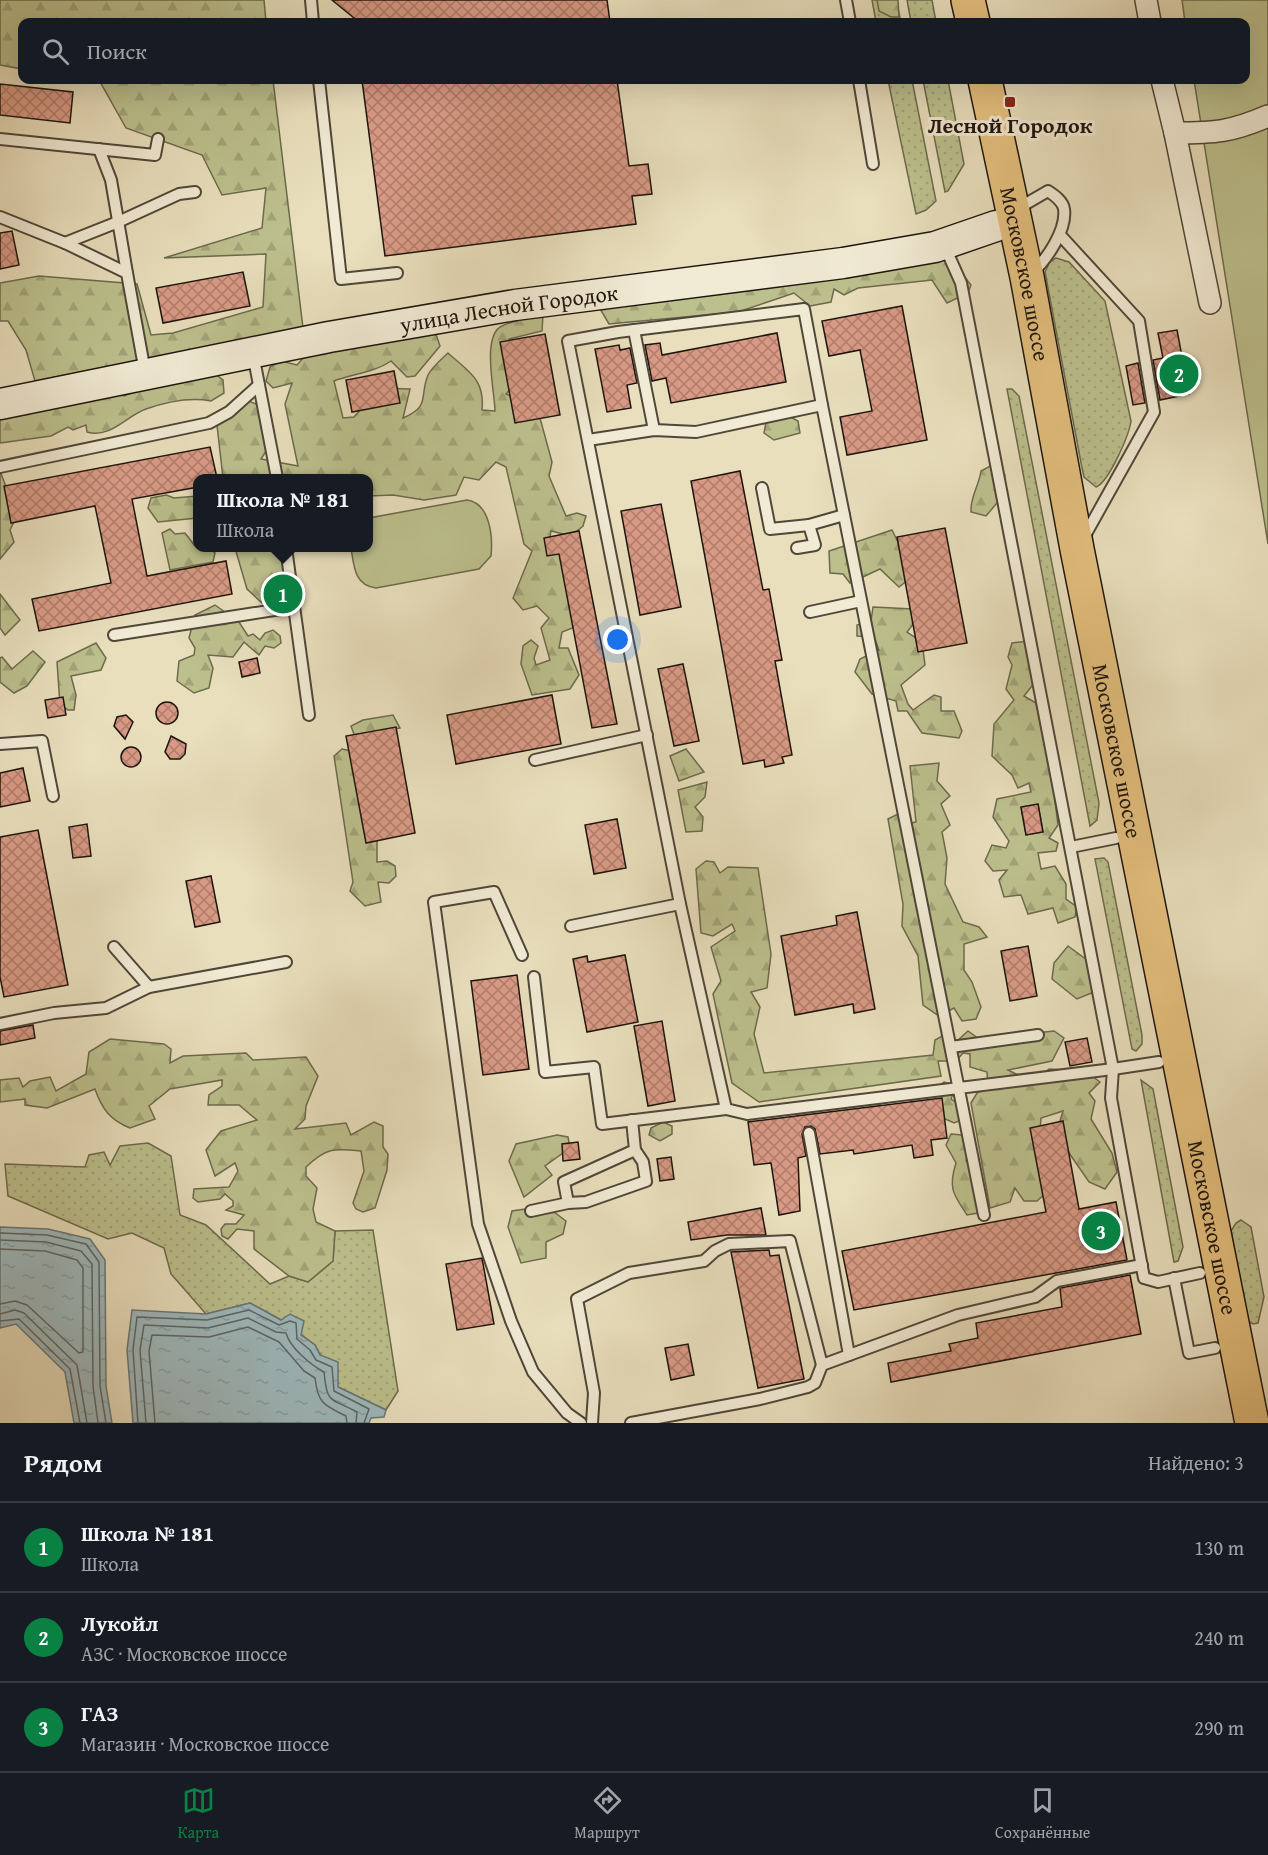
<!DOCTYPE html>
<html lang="ru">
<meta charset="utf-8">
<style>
:root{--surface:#171b24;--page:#20242c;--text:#f1f3f6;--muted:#9ea1a6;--line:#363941;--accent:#0b8043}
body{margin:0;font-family:"Gentium Book Plus",serif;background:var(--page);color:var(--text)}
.you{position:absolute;left:618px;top:640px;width:21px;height:21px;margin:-15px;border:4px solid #fff;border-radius:50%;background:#1a73e8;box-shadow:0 0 0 9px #1a73e833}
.badge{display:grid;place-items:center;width:39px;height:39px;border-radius:50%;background:var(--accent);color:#fff;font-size:20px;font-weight:700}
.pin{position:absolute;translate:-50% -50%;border:3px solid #fff;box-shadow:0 2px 6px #0006}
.popup{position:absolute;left:193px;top:474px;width:180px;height:78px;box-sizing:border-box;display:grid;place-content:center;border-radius:12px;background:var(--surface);filter:drop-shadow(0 2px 4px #0005);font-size:20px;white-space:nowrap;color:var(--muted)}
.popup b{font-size:22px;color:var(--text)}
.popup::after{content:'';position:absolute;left:50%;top:100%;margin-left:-12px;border:12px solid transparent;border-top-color:var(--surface)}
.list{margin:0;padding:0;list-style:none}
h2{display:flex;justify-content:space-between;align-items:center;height:78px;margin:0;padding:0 24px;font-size:26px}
h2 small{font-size:20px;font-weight:400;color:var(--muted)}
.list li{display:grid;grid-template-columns:39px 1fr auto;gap:18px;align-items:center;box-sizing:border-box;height:90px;padding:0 24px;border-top:2px solid var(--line)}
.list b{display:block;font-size:22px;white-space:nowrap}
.list p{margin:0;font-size:20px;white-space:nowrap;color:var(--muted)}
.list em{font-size:20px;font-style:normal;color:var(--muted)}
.icon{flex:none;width:33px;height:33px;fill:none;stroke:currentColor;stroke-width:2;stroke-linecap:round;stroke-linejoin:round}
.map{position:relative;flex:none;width:1268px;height:1423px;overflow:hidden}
.search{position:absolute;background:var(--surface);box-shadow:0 6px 24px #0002;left:18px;right:18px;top:18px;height:66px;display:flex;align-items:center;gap:15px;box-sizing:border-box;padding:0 21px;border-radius:12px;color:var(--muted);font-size:22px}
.sheet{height:348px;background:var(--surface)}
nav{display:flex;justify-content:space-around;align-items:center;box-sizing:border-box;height:84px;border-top:2px solid var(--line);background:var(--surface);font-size:16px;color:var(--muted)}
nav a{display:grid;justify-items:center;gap:3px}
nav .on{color:var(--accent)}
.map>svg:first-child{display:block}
</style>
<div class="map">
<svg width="1268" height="1423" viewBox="0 0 1268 1423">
<defs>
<pattern id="grass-dots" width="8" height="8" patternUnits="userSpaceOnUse" patternTransform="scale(1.5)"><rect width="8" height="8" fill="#bcc08d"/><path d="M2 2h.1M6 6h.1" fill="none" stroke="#a1a478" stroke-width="1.8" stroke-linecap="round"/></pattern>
<pattern id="forest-firs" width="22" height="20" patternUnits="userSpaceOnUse" patternTransform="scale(1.5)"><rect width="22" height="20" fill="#bcc08d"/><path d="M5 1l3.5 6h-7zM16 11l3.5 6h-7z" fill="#a1a478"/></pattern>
<pattern id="water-ripples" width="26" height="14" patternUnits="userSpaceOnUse" patternTransform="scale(1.5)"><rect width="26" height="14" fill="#9eb9bd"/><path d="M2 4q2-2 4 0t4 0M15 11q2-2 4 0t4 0" fill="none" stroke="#889ea1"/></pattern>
<pattern id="building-cross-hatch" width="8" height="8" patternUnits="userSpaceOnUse" patternTransform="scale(1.5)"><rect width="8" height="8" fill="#d99a85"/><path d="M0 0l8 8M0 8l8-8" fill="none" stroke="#af7c6b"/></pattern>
</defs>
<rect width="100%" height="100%" fill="#e9dfbd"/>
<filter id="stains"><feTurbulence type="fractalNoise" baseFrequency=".00333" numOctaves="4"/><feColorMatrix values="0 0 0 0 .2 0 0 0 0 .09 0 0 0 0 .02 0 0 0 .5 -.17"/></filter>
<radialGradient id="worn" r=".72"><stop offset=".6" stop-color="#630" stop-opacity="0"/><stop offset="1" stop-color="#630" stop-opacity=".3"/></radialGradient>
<g fill="url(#grass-dots)" stroke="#6c6a4d" stroke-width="1.5">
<path d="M872 0H896L901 22H876Z"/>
<path d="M907 0H932L936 22H911Z"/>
<path d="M888 80H912L936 201 926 210 916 214Z"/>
<path d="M923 80H948L964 164 948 191 945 192Z"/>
<path d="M1056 258 1069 262 1105 301 1131 421C1129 435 1109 482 1096 487L1084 477 1082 468 1045 272 1050 261Z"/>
<path d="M1007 389H1012L1019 396 1099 803 1097 820 1090 826Z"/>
<path d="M1104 858 1108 862 1142 1035V1044L1136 1051 1132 1049 1095 859Z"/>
<path d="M1141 1080 1153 1089 1183 1247 1178 1261 1174 1262Z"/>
<path d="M148 1143 171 1156 180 1215 206 1225 270 1284 289 1276 308 1282 333 1261 335 1231 373 1230 398 1391 386 1410 338 1387 315 1345 281 1320 250 1303 206 1314 171 1274 164 1248 132 1233 108 1239 8 1196 5 1164 85 1167 89 1155 104 1152 110 1165 120 1146Z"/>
<path d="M1241 1220 1251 1227 1264 1297 1258 1323 1253 1324 1248 1321 1231 1231 1236 1223Z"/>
</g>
<g fill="url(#forest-firs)" stroke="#6c6a4d" stroke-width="1.5" fill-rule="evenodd">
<path d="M0 0H264L266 22H22V69L0 65Z"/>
<path d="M877 0H898L899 17H891L879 11Z"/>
<path d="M99 80H273L303 328 35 381 26 350 8 321H0V283L39 276 137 284 151 335 173 333 263 307 266 254 164 258 262 228 266 188 222 195 202 155 126 128Z"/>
<path d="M854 259 870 274C890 264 937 250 957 266 962 271 966 280 971 285L968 293 947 303 932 280 858 288 844 295 834 289 831 302 810 306 794 293 738 312 609 324 599 307Z"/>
<path d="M543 315 542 331 509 339C519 363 526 373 506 394L537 407 552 462 549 476 566 516 577 513 586 516 583 526 571 536 551 531 549 543 563 545 580 625 562 632 559 648H568L579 675 570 689 532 695 521 664 523 646 531 640 538 646 534 658 536 665 550 660 541 628 549 618 537 606 523 610 513 598 532 551 524 544 506 467 496 462 479 480 464 477 456 495 424 500 393 495 369 496 368 478H223L217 425 249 401 268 409 273 440 261 459 298 466 285 404 292 383 273 388 266 381 270 367 281 361 297 365 306 355 415 328 436 334 440 346 415 376 407 377 391 361C375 372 353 374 334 381L343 418 354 417 379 388 410 389 403 418C431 406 419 397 428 375 432 367 442 359 448 353 469 372 485 379 482 410L495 411C495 393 481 335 502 326 514 320 530 318 543 315Z"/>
<path d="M214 373 223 380 224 393 211 401C190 397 166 402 146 409 126 416 110 439 87 432L86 425 73 430 68 427 51 436 0 443V410L115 393 124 396 151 385Z"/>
<path d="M785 414 798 421 800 433 774 440 764 433 766 422Z"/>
<path d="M990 466 1005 475 997 503 986 516 971 512C970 497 979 486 981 471Z"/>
<path d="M0 471 17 516 10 530 14 542 0 559Z"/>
<path d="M166 495 174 498 197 496V518L158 522 148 508 151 498Z"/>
<path d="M170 529 175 534 185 533 195 546 209 548 215 553 213 562 170 570 162 533Z"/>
<path d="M892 530 914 575 899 587 880 569 850 583 843 574 830 573 829 551Z"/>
<path d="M235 548H280C277 567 300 571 282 601L262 603 247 589Z"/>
<path d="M0 594 20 620 5 635 0 628Z"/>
<path d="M215 605 239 622 248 636 253 634 260 640 265 633 273 630 280 636 281 643 274 648 265 646 259 655 244 642 233 657 208 655 213 668 209 688 194 693 177 681 179 661 194 655 195 648 189 638 195 615Z"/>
<path d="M873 607 913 609 918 618 907 632 922 642 925 665 901 685 908 704 913 710 934 695 941 697V711H954L962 731 959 738 922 733 907 711H898L896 701 872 694 855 672 860 659 879 650 874 637 857 636V625L871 621Z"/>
<path d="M1028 641 1035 682 1024 696 1036 703 1053 785 1058 825 1049 838 1058 843 1056 851 1038 853 1041 869 1055 866 1066 884V899L1077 907 1075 917 1058 923 1053 908 1028 914 1021 895 1004 897 999 880 1007 870 993 871 985 861 992 845 1006 848 1009 841 993 817 997 799 1031 792 1029 783 1018 788 1012 775 992 756 994 724 1014 700 1006 689 1012 665 1008 657 1012 643ZM1038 804 1043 832 1026 835 1021 807Z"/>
<path d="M96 643 106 658 101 670 71 676 76 695 74 710H68L60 705 57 662Z"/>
<path d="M33 651 45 662 27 686 14 693 0 682V658L2 657 12 669Z"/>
<path d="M393 715 400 728 355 737 351 726 363 720Z"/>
<path d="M342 749 360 753 377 830V862L387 861 395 866 396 876 389 883 378 882 381 902 365 906 350 891 353 882 334 756Z"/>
<path d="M686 749 704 772 679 781 670 756Z"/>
<path d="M939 763 937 781 950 796 941 804 950 825 942 832 947 858 945 884 963 922 979 927 987 937 964 944V970L972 982 981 1007 976 1019 962 1021 954 1008 939 1016 923 1005 918 956 902 926 903 904 888 819 908 809 911 823 916 822 910 766Z"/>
<path d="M707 782 705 797 695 807 703 817 702 831 686 832 678 790Z"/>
<path d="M706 861 714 862 720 873 728 867 758 868 771 954 767 988 751 992 760 1007 754 1034 764 1073 933 1055 935 1040 944 1035 957 1041 968 1031 979 1039 1054 1031 1064 1038 1052 1061 1008 1070 1033 1082 1049 1069 1085 1071 1100 1082 1089 1093 1095 1101 1091 1119 1112 1153 1117 1172 1105 1189 1089 1182 1056 1134 1063 1111 1041 1118 1038 1153 1049 1190 1037 1201H1024L1015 1188 1010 1202 990 1208 971 1103 977 1093 988 1087 987 1072 970 1067V1054L963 1053 956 1061H938L941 1076 759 1102 732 1083 713 994 721 981 711 947 735 931 732 924 713 936 701 933 696 869Z"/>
<path d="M1068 946 1087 960 1094 992 1077 999 1052 979 1054 963Z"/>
<path d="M110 1039 164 1044 171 1049 170 1063 183 1056 246 1053 253 1060 306 1057 318 1076 306 1106 305 1119 295 1129 346 1123 351 1135 374 1122 383 1126V1147L388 1154 387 1170 375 1208 363 1212 356 1209 353 1203 364 1171 361 1151C333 1148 326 1148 306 1167V1176L317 1188 313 1209 316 1222 335 1231 333 1261 308 1282 289 1276 254 1249V1231L237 1229 228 1239 222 1236 221 1229 225 1224H236L244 1215 226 1210 233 1206V1201L225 1194 220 1199 198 1202 193 1198 194 1189 229 1187 238 1171 235 1163 215 1176 206 1150 221 1131 257 1120 239 1105H208L209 1095 222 1086V1080L170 1089 149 1106 155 1119 130 1128C110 1120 102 1109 95 1089L47 1108 25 1105V1099L0 1102V1080L19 1078 23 1087 30 1081 50 1077 56 1091 86 1074 89 1052Z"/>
<path d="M944 1082 956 1086 951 1099 954 1101 963 1097 967 1106 959 1121 954 1123 943 1118 907 1110 912 1099 922 1097Z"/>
<path d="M878 1100 881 1106 796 1123 797 1114 826 1106Z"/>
<path d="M663 1122 672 1126V1134L660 1141 649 1135 651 1128Z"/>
<path d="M951 1134 962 1135 969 1146 966 1161 981 1172 978 1213 967 1215C953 1194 948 1188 956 1163L946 1145Z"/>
<path d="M557 1135 568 1137 570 1148 545 1166 552 1175 524 1197 509 1161 516 1144Z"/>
<path d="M546 1206 566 1221 563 1234 546 1242V1258L521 1263 508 1227 512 1211Z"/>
</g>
<g fill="#bcc08d" stroke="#6c6a4d" stroke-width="1.5">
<path d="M1182 0H1268V544L1194 80H1246V22H1185Z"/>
<path d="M467 500C490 503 493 537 491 556L479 569 376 588C354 585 354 566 351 548H368L369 518Z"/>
</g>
<g fill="url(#water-ripples)" stroke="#6a7777" stroke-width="1.5">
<path d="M0 1227 48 1229 90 1239 105 1260 106 1386 112 1423H74L65 1372 16 1324 0 1328Z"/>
<path d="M250 1303 281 1320 290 1314 304 1321 301 1335 315 1345 320 1355 338 1362V1387L386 1410 384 1417 371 1418 369 1423H133L127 1350 132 1310 206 1314Z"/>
</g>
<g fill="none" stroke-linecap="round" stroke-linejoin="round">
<g stroke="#5e6665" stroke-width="1.5">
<path d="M0 1233 47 1235 86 1244 99 1262 100 1386 106 1423"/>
<path d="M0 1240 46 1242 81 1251 92 1264 93 1386 98 1423"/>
<path d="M0 1249 45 1251 77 1260 83 1268V1352L79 1353 27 1305 15 1301 0 1304"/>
<path d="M0 1314 15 1310 24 1313 77 1365 87 1423"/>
<path d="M0 1321 19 1319 70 1369 80 1423"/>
<path d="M138 1423 133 1350 137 1317 207 1320 249 1310 279 1325 290 1321 296 1323 297 1339 310 1350 316 1360 332 1367 334 1391 369 1409 364 1423"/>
<path d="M146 1423 140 1350 144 1325 208 1328 248 1318 276 1332 286 1333C290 1348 311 1365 324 1372 327 1405 330 1397 357 1412L356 1423"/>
<path d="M155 1423 149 1351 152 1335 209 1337 248 1327 279 1342 304 1371 315 1378C318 1404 324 1405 346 1416L347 1423"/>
</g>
</g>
<g fill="url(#building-cross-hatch)" stroke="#1d140d" stroke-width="1.5">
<path d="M332 0H607L610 22H354V18Z"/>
<path d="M362 80H617L629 166 648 164 652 194 632 196 636 224 385 256Z"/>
<path d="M0 84 73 92 70 123 0 115Z"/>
<path d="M12 231 19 265 0 269V233Z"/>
<path d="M243 272 250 306 163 323 156 288Z"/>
<path d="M902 306 927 440 847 455 840 417 872 411 860 350 829 356 822 321Z"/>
<path d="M1177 330 1189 394 1160 400 1153 360 1163 358 1158 333Z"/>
<path d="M777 333 786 382 671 403 666 378 652 381 645 345 660 343 662 355Z"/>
<path d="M545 334 560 415 515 423 500 342Z"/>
<path d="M619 345 620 350 630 348 637 383 627 385 631 408 607 412 595 349Z"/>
<path d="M1138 363 1145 403 1133 405 1126 366Z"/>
<path d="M394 371 400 403 352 412 346 380Z"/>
<path d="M210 447 217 478H198V487L132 499 147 576 226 561 232 594 39 631 32 599 111 583 95 506 11 523 4 486Z"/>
<path d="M740 471 763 590 769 589 782 660 775 661 792 755 782 757 784 763 765 767 764 760 743 764 691 481Z"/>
<path d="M661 504 681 607 640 615 621 511Z"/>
<path d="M945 528 967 643 918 652 897 537Z"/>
<path d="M579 531 617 724 592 728 559 554 547 556 544 538Z"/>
<path d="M257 658 260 673 242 677 239 662Z"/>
<path d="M683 664 699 741 674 746 658 669Z"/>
<path d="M552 695 561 744 456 764 447 715Z"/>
<path d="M63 697 66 715 48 718 45 700Z"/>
<circle cx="167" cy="713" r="11"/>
<path d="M126 715 133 722 125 739 114 726 117 717Z"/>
<path d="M396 727 415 833 366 843 346 736Z"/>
<path d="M171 736 186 744 185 754 180 759H170L165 752Z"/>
<circle cx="131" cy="757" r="10"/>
<path d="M23 768 30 801 0 807V773Z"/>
<path d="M1038 804 1043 832 1026 835 1021 807Z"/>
<path d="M617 819 626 868 594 874 585 825Z"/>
<path d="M87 824 91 856 73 858 69 827Z"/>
<path d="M38 830 68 985 4 997 0 977V837Z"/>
<path d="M211 876 220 922 195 927 186 881Z"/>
<path d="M857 912 875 1009 854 1013 853 1004 795 1015 781 936 837 925 836 916Z"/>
<path d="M1028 946 1037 996 1010 1001 1001 951Z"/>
<path d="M625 955 638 1022 587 1032 573 959 587 956 588 962Z"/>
<path d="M517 975 529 1069 483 1075 471 981Z"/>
<path d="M662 1021 675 1101 648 1106 634 1026Z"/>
<path d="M33 1025 35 1038 0 1045V1031Z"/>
<path d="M1087 1038 1092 1062 1070 1066 1065 1042Z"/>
<path d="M942 1098 947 1138 931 1140 933 1155 914 1158 912 1145 854 1154 853 1150 820 1154 815 1129 811 1126 805 1127 802 1134 806 1156 798 1158 800 1211 779 1215 771 1163 754 1165 748 1122Z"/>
<path d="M1063 1121 1079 1209 1116 1202 1127 1260 854 1310 842 1251 1046 1212 1030 1128Z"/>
<path d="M578 1142 580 1159 563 1161 562 1144Z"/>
<path d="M671 1157 674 1179 660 1181 657 1159Z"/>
<path d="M761 1208 766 1235H727L691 1240 688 1222Z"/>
<path d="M769 1250 770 1256 779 1255 804 1379 758 1388 731 1252Z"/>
<path d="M482 1258 494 1324 457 1330 446 1264Z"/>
<path d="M1130 1275 1141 1334 891 1382 888 1363 951 1351 949 1344 978 1338 976 1323 1062 1307 1060 1288Z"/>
<path d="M688 1344 694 1375 671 1380 665 1348Z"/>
</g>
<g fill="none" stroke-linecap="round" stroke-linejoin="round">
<g stroke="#504739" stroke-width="14">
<g id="lane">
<path d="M311 0 313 22"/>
<path d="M846 0 850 22"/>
<path d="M319 80 341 279 397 273"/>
<path d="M859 80 873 164"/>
<path d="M0 139 155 155 158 139"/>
<path d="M99 149 111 180 127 273"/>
<path d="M1017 209 1048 191C1054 195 1063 201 1064 209 1067 230 1047 259 1032 273"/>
<path d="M0 217 65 243 127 273 145 372"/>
<path d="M1060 235 1139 321 1154 412 1083 539"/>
<path d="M65 243 118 222 179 194 195 192"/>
<path d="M945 247 961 283 1113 1069 1111 1098 1144 1278 1158 1282 1200 1273"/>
<path d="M634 330 654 430"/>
<path d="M253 354 277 478"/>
<path d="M588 440 654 430 696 432 822 405"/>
<path d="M0 467 209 423 229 412 259 385"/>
<path d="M762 488 770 529 809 525 844 515"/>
<path d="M286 548 309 715"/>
<path d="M797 548 815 545 809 525"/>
<path d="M810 612 861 601"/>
<path d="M114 635 294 607"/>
<path d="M0 744 42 741 53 796"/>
<path d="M535 760 647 735"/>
<path d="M1071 847 1116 838"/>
<path d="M571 926 680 904"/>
<path d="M114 947 149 987"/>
<path d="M522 955 494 892 434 902 478 1224 511 1321 533 1372 567 1413 581 1423"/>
<path d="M534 977 545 1072 594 1067 602 1124 726 1109"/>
<path d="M0 1024 54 1013 106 1008 149 987 286 962"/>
<path d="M951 1047 1038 1035"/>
<path d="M632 1120 635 1150 643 1162 646 1181 586 1202 568 1203 564 1182 635 1150"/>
<path d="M809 1133 849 1355"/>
<path d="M531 1211 568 1203"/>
<path d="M984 1215 822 405 804 309 618 332 568 341 680 904 726 1109 747 1114 1113 1069 1159 1062"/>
<path d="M1174 1278 1189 1353 1215 1348"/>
<path d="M592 1423 594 1393 577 1299 629 1273 704 1261 715 1251 729 1244 790 1241 822 1365"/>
<path d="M631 1423 760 1399 808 1387 815 1383 822 1365 958 1315 1035 1297 1057 1281 1142 1265"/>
</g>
</g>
<g stroke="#504739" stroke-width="24">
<g id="street">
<path d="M1146 0 1150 22"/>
<path d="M1162 80 1175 133C1215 133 1231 132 1268 116"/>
<path d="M1175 133 1210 303"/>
</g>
</g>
<g stroke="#1d140d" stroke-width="33">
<g id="secondary">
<path id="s1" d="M0 404 329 337 515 305 843 263 935 247 996 226"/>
</g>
</g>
<g stroke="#1d140d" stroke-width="36">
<g id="primary">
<path d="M968 0 973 22"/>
<path id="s2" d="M985 80 1027 277 1077 549 1252 1423"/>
</g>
</g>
<use href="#lane" stroke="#f1ead4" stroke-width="10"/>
<use href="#street" stroke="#f1ead4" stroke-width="21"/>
<use href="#secondary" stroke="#f1ead4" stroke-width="30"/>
<use href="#primary" stroke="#e4c07e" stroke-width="33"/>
</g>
<rect fill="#8f2418" stroke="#f1ead4" stroke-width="2" x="1004" y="96" width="12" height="12" rx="3"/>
<g text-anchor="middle" stroke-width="6" stroke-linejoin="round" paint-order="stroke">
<g font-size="22" font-weight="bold" fill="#1d140d" stroke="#f1ead4">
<text x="1010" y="133">Лесной Городок</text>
</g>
<g font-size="22" fill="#1d140d" stroke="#f1ead4">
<text dy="8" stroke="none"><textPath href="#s2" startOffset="198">Московское шоссе</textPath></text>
<text dy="8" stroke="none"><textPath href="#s1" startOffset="518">улица Лесной Городок</textPath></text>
<text dy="8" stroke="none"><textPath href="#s2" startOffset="684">Московское шоссе</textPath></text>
<text dy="8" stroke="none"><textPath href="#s2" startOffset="1170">Московское шоссе</textPath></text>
</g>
</g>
<rect width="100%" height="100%" filter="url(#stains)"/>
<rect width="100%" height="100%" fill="url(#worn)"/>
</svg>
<div class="you"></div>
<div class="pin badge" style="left:283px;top:594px">1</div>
<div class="popup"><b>Школа № 181</b>Школа</div>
<div class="pin badge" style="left:1179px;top:374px">2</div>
<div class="pin badge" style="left:1101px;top:1231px">3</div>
<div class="search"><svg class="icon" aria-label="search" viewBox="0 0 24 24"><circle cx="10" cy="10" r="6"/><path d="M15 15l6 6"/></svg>Поиск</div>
</div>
<section class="sheet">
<h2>Рядом<small>Найдено: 3</small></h2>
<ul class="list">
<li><span class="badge">1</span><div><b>Школа № 181</b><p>Школа</p></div><em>130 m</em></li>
<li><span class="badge">2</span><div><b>Лукойл</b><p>АЗС · Московское шоссе</p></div><em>240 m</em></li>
<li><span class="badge">3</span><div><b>ГАЗ</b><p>Магазин · Московское шоссе</p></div><em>290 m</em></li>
</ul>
</section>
<nav>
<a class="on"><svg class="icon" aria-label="map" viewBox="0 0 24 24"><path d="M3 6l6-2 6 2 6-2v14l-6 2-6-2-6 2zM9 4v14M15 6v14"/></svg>Карта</a>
<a><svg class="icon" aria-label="directions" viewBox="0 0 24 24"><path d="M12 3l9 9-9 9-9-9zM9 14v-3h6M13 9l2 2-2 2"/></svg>Маршрут</a>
<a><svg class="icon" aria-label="saved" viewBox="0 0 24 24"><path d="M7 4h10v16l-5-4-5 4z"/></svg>Сохранённые</a>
</nav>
